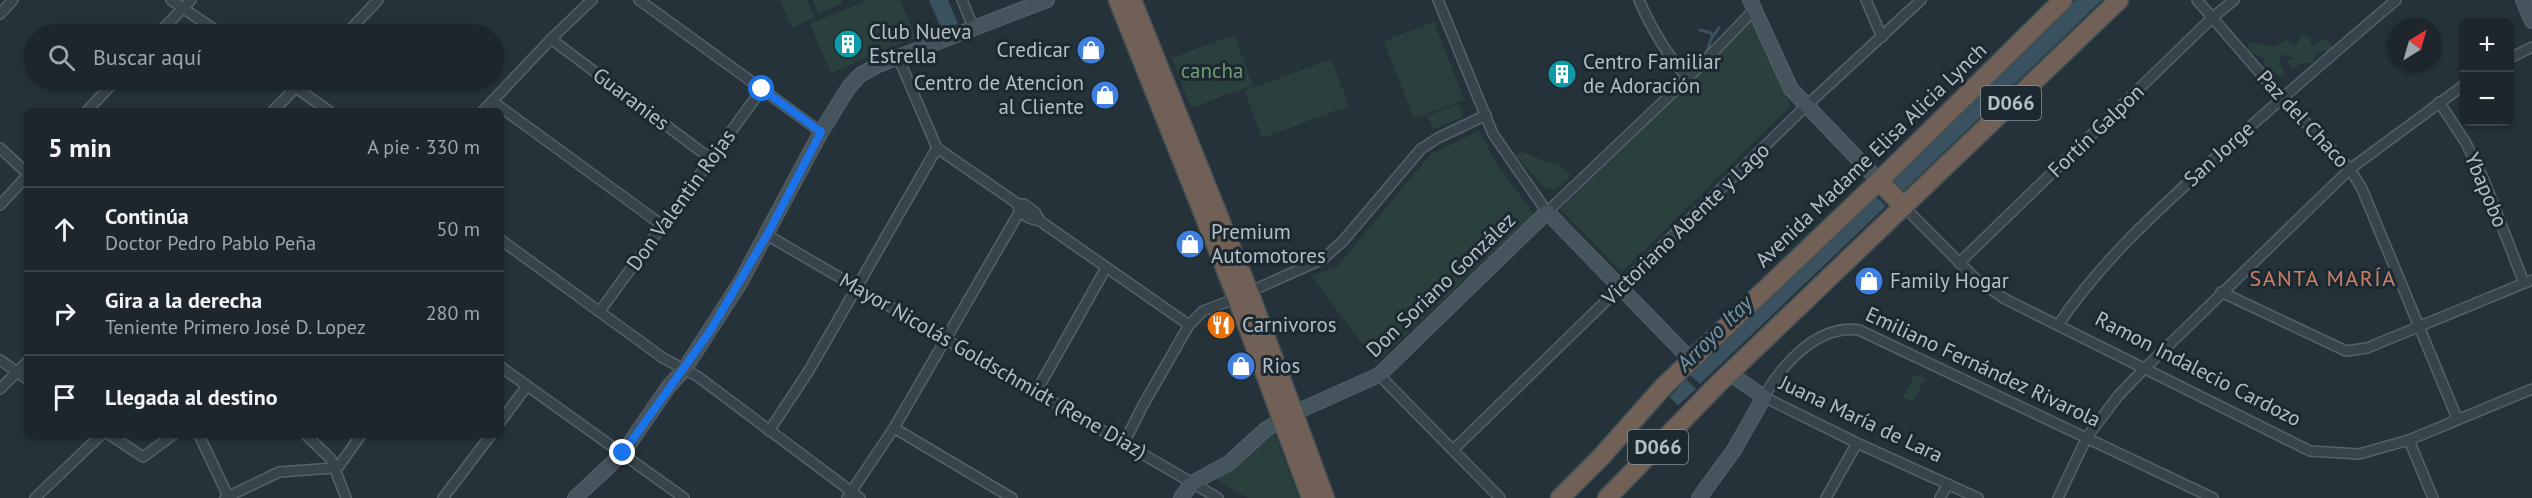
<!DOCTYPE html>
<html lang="es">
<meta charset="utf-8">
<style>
:root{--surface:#1c262c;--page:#252e34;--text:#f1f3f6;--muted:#a0a5a9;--line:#3a4348}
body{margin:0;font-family:"PT Sans",sans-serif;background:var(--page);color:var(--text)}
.controls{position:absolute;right:18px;top:18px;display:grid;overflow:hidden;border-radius:9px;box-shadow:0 2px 4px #0004}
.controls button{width:54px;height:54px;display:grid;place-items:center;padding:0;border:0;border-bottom:2px solid var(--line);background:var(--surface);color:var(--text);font:30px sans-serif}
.compass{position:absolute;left:2388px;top:18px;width:54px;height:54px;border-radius:50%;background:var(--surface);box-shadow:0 2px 4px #0004;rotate:37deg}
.stop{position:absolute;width:18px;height:18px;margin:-14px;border:4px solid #1a73e8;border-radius:50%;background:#fff}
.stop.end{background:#1a73e8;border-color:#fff;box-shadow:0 2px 6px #0008}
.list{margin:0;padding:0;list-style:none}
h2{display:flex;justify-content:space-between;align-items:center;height:78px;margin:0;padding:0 24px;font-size:26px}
h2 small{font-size:20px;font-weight:400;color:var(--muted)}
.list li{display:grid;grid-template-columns:39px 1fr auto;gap:18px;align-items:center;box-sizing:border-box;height:84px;padding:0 24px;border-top:2px solid var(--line)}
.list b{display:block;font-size:22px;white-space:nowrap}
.list p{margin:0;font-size:20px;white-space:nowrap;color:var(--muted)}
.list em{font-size:20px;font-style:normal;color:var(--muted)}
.icon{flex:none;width:33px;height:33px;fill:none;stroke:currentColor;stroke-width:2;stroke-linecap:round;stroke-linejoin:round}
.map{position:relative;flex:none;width:2532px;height:498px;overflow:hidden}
.search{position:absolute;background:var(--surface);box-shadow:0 2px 4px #0004;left:24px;top:24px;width:480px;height:66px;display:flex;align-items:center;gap:15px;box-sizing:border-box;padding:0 21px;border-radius:33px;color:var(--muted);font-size:22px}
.panel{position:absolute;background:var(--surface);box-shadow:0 2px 4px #0004;left:24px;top:108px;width:480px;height:330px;border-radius:9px}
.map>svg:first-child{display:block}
</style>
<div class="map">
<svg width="2532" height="498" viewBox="0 0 2532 498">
<rect width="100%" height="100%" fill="#25323a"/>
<g fill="#2a403d">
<path d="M780 0H807L815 17 792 28Z"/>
<path d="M812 0H841L843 3 819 14Z"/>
<path d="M867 0H900L916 37 831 73 810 24Z"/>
<path d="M2103 0H2111L1907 195 1903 191Z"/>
<path d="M1434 22 1464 100 1414 119 1384 41Z"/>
<path d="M1751 22 1791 106 1622 272 1560 209Z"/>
<path d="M2303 33 2310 37V44L2314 46 2323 39 2333 45 2331 51 2317 52 2313 63H2302L2292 69 2287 60H2294L2289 54 2282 56 2279 62 2285 73 2283 76 2272 74 2264 66V58L2248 51V44L2256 42 2274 47 2286 40 2296 45Z"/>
<path d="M1234 35 1253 85 1191 108 1172 58Z"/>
<path d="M1331 59 1349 106 1262 138 1245 91Z"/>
<path d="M1458 104 1463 117 1433 129 1428 116Z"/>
<path d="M1479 131 1498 166 1534 214 1376 363 1312 276 1337 267 1430 155Z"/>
<path d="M1521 152 1562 167 1571 175 1555 190 1545 188 1515 155Z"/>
<path d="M1915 374 1925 379 1913 402 1903 397Z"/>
<path d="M1270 437H1276L1299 498H1248L1217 480 1264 438Z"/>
</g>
<g fill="#3a5160">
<path d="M929 0H948L958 24 942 30Z"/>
<path d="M2076 0H2102L1903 191 1891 178Z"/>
<path d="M1875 195 1886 206 1700 384 1690 375Z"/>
<path d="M1686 379 1696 389 1577 498Z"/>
</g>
<path fill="#25323a" d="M1667 394 1680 408 1594 498H1574Z"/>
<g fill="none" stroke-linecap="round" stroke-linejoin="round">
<g stroke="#3a5160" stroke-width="3">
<path d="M1700 30 1711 33 1712 37 1706 54"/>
<path d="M1713 36 1719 28"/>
</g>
<g stroke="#566269" stroke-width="12">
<g id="street">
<path d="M171 0 221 34"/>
<path d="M639 0 821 132"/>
<path d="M962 0 974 29"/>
<path d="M1438 0 1493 134 1547 212 1688 78 1754 10"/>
<path d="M1639 0C1652 30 1666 54 1688 78"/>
<path d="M1866 0 1882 37"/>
<path d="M2197 0 2282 98 2350 169 2362 189 2457 418"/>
<path d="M0 14 13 0"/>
<path d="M158 34 191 0"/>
<path d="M346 34 378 0"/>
<path d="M551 39 711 159"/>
<path d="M898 57 937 148 1018 204H1024L1035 212 1040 221"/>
<path d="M2510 58 2532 47"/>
<path d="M285 80 329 111"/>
<path d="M492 101 662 225"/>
<path d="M2439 102 2466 143 2484 180 2524 283"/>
<path d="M87 111 116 80"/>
<path d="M273 111 303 80"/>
<path d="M483 111 551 39 592 0"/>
<path d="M0 148 27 173"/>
<path d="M0 205 27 176"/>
<path d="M1018 207C1021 216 1032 220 1040 221L1189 325"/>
<path d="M1904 207 1976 279 2005 299 2310 451 2359 454 2409 440 2532 389"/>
<path d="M767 235 1218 498"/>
<path d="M501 240 663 358 697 376 860 498"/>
<path d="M1959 263 2212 18 2234 0"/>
<path d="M1249 292 1323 259 1343 241 1421 149 1438 138 1486 115"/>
<path d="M2221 292 2346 351 2367 348 2532 280"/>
<path d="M600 311 762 89"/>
<path d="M2058 325C2101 261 2158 210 2214 159 2274 105 2335 52 2396 0"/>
<path d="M0 360 27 379"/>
<path d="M501 367 684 498"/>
<path d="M1379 375 1500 498"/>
<path d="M0 389 27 362"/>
<path d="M1036 392 1106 268"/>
<path d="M501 421 527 386"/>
<path d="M894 428 1012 498"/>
<path d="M769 431 808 372 937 148"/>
<path d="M110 435 143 457 173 435"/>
<path d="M199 435 229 498"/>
<path d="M306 435 331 459 346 498"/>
<path d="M2409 440 2433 498"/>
<path d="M1124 443 1142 407 1189 325 1203 311 1237 298"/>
<path d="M1453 450 1806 106 1921 0"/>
<path d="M35 498 101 435"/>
<path d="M225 498 279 472 334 468 339 466 361 435"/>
<path d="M443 498 491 435"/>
<path d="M847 498 894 428 1020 211"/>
<path d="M1826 498 1857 443"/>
<path d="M1940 498 1948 484"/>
<path d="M1978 498 1857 443 1764 397C1782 364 1818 324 1859 330L2213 498"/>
<path d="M2058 498 2087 437 2118 396 2143 370 2350 169 2464 85"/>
</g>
</g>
<g stroke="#566269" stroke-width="16">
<g id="secondary">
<path d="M1750 0 1791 89 1879 181"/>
<path d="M2523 0 2532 21"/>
<path d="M1294 413 1379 375 1547 212 1691 360"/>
<path d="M575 498 623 453 669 386 684 370 740 283 821 132 849 87 860 75 878 65 1047 0"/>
<path d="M1181 498 1192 483 1229 463 1264 431 1282 419"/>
<path d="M1699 498 1734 450 1764 397 1729 373"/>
</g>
</g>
<g stroke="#434f56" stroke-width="21">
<g id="highway">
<path d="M1118 0 1237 298 1311 498"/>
<path d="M1132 0 1249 292 1325 498"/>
<path d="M1879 181 1904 207"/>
<path d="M1560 498 1601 457 1664 386 1879 181 2063 0"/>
<path d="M1607 498 1719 383 2119 0"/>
</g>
</g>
<use href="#street" stroke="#38444b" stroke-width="9"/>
<use href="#secondary" stroke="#46545d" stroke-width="14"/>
<use href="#highway" stroke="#706056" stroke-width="18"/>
</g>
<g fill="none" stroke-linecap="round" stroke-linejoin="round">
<path stroke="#1a73e8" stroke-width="8" d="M623 453 710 331 767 235 821 132 762 89"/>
</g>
<defs>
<g id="building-disc" transform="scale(1.5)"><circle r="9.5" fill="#0f9aa8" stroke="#1d2930"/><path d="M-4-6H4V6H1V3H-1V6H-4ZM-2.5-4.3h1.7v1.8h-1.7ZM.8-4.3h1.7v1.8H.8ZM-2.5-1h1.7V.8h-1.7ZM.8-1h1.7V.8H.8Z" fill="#fff"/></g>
<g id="shop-disc" transform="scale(1.5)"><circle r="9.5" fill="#3f7fe0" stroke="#1d2930"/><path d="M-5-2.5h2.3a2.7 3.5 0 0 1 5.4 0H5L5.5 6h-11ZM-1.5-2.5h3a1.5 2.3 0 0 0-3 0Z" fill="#fff"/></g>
<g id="restaurant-disc" transform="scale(1.5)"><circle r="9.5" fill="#e8710a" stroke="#1d2930"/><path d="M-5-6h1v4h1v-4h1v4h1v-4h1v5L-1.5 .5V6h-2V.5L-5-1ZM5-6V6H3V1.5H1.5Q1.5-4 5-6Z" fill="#fff"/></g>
</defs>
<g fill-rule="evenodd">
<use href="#building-disc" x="848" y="44"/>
<use href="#shop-disc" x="1091" y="50"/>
<use href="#building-disc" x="1562" y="74"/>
<use href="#shop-disc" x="1105" y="95"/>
<use href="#shop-disc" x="1190" y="244"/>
<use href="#shop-disc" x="1869" y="281"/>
<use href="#restaurant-disc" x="1221" y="325"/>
<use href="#shop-disc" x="1241" y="366"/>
</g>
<g text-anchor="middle" stroke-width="6" stroke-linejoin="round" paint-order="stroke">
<g fill="#1d2930" stroke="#879299" stroke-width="1.5">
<rect x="1981" y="86" width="60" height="34" rx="4.5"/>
<rect x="1628" y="430" width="60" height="34" rx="4.5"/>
</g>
<g font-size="20" font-weight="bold" fill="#b4bfc6">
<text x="2011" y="110">D066</text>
<text x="1658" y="454">D066</text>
</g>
<g font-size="21" fill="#b4bfc6" stroke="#1d2930" text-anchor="start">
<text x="869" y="39">Club Nueva<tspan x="869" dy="24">Estrella</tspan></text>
<text x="1070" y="57" text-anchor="end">Credicar</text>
<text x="1583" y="69">Centro Familiar<tspan x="1583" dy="24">de Adoración</tspan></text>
<text x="1084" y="90" text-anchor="end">Centro de Atencion<tspan x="1084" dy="24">al Cliente</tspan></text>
<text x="1211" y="239">Premium<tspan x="1211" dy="24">Automotores</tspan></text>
<text x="1890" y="288">Family Hogar</text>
<text x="1242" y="332">Carnivoros</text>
<text x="1262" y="373">Rios</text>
</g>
<g font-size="21" fill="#739a74" stroke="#1d2930">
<text x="1212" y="78">cancha</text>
</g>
<g font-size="21" fill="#b4bfc6" stroke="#1d2930">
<text transform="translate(631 99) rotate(37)" y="7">Guaranies</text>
<text transform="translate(2303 119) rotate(47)" y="7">Paz del Chaco</text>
<text transform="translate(2096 131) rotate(-44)" y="7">Fortín Galpon</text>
<text transform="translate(2219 154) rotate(-42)" y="7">San Jorge</text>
<text transform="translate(1871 155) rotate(-44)" y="7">Avenida Madame Elisa Alicia Lynch</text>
<text transform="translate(2486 190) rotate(67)" y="7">Ybapobo</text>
<text transform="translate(681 200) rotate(-54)" y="7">Don Valentin Rojas</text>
<text transform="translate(1686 224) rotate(-44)" y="7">Victoriano Abente y Lago</text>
<text transform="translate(1441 285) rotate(-44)" y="7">Don Soriano González</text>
<text transform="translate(993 366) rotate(30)" y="7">Mayor Nicolás Goldschmidt (Rene Diaz)</text>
<text transform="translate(1983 367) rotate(25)" y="7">Emiliano Fernández Rivarola</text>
<text transform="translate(2198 369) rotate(27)" y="7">Ramon Indalecio Cardozo</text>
<text transform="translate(1861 419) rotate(25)" y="7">Juana María de Lara</text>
</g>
<g font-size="22" letter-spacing="1.5" fill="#cc7f68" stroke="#1d2930">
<text x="2323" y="286">SANTA MARÍA</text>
</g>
<g font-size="22" font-style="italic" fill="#7696a8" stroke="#1d2930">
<text transform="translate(1714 333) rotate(-45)" y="8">Arroyo Itay</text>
</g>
</g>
</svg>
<div class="controls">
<button>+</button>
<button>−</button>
</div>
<svg class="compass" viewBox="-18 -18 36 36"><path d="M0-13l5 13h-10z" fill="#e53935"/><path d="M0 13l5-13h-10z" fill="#a0a5a9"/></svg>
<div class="stop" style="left:762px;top:89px"></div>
<div class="stop end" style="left:623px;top:453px"></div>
<div class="search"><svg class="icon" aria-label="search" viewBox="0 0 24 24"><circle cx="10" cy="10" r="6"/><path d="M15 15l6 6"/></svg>Buscar aquí</div>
<section class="panel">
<h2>5 min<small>A pie · 330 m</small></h2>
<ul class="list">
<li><svg class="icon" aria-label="ahead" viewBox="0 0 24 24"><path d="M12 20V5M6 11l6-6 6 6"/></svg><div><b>Continúa</b><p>Doctor Pedro Pablo Peña</p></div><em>50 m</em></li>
<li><svg class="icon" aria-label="right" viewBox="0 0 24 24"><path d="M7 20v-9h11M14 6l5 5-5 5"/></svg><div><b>Gira a la derecha</b><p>Teniente Primero José D. Lopez</p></div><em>280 m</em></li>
<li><svg class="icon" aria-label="arrive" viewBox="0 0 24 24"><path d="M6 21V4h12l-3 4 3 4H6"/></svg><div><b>Llegada al destino</b></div></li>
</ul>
</section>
</div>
